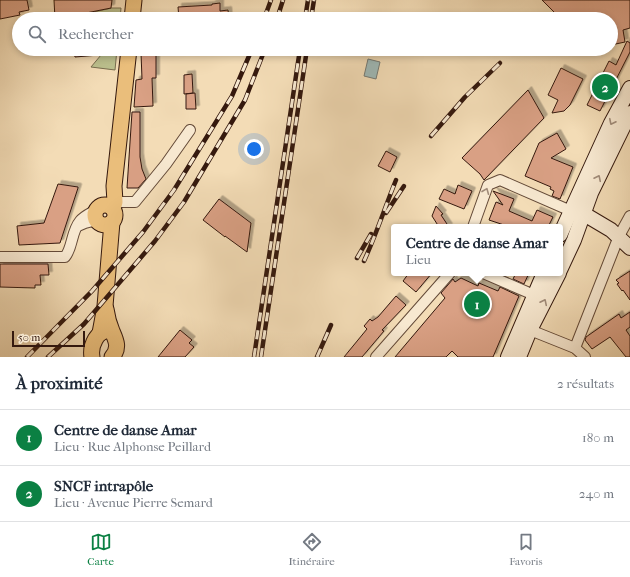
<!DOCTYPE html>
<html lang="fr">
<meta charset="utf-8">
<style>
:root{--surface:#fff;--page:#f2f2f3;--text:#1f2937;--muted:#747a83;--line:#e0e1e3;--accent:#0b8043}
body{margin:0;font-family:"IM FELL French Canon",serif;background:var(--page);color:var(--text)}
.scale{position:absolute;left:12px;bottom:10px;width:73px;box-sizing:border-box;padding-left:4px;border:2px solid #35190e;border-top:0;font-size:11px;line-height:14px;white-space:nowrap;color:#35190e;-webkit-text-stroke:3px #f7e8d0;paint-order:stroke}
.you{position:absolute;left:254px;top:149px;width:14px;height:14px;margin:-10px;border:3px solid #fff;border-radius:50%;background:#1a73e8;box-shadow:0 0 0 6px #1a73e833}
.badge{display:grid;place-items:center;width:26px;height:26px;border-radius:50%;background:var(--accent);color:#fff;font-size:13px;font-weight:700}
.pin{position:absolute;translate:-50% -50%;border:2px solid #fff;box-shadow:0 1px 4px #0006}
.popup{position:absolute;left:391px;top:224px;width:172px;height:52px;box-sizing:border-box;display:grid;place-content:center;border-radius:4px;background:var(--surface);filter:drop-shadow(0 1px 3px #0005);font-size:13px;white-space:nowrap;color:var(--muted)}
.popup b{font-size:15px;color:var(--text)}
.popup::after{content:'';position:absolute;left:50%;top:100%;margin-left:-8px;border:8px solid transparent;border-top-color:var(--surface)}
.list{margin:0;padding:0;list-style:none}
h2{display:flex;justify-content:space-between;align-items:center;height:52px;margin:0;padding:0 16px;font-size:17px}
h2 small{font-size:13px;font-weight:400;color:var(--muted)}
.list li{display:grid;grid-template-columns:26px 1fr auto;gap:12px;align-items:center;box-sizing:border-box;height:56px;padding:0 16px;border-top:1px solid var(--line)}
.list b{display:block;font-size:15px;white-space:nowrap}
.list p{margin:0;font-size:13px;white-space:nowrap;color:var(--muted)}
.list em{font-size:13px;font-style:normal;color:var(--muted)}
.icon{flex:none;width:22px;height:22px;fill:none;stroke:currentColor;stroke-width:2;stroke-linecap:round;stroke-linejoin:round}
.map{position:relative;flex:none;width:630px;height:357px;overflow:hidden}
.search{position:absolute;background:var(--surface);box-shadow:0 2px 6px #0003;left:12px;right:12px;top:12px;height:44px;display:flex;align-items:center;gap:10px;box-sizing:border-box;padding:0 14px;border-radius:22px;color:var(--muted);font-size:15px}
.sheet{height:164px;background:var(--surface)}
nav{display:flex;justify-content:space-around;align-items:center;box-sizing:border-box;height:56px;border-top:1px solid var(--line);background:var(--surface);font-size:11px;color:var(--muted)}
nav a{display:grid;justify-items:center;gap:2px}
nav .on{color:var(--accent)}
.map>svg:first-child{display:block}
</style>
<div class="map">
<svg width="630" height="357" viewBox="0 0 630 357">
<defs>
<filter id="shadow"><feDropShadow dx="3.5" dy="-3.5" stdDeviation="0" flood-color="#0004"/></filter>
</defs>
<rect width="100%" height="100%" fill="#f3dcb6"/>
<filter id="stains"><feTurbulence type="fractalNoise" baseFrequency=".005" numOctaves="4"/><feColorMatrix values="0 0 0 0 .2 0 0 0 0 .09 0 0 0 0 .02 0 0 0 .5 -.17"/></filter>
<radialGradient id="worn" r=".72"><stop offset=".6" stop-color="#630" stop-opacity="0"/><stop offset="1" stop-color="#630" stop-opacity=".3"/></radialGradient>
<g fill="#bbc08e" stroke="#786c4e">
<path d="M112 8H121L120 19H94L93 12Z"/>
<path d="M106 49H117L115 70 91 67Z"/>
</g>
<path fill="#9eb9b7" stroke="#747973" d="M368 59 380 62 376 79 364 76Z"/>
<g fill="#d9a084" stroke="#35190e" filter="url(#shadow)">
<path d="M0 0H27L29 10 19 12 20 15 0 19Z"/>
<path d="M54 0H112L111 8 86 13 87 19H55Z"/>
<path d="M542 0H630V28L623 30 625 42 611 45V19H555L557 15Z"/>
<path d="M220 3V11L228 10 229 19H179L178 7 212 5V4Z"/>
<path d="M627 41 630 43V52L600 111 587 105 609 61 616 65Z"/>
<path d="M73 49H99V55L75 57Z"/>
<path d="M146 49H156V78H152L153 106 134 107 136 80 142 79 141 53H145Z"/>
<path d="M561 68 583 79 570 105 564 111 552 113 558 100 548 95Z"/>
<path d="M192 74 193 93 184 94V75Z"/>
<path d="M528 90 544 118 484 180 480 174 462 158Z"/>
<path d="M195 93 196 109H186V94Z"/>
<path d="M132 112H140V157L142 169 146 179 138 188H127Z"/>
<path d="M557 133 566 149 551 158 573 167 560 199 552 196 554 191 550 189 551 187 525 176 539 143Z"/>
<path d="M386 151 397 157 390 172 378 166Z"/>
<path d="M58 184 78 187V188L60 243 19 245 17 226 44 223Z"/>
<path d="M458 185 472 191 464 209 439 199 444 189 455 194Z"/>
<path d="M493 191 514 199 509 211 532 221 537 210 553 217 548 227H510L489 220 496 202 503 205Z"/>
<path d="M219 199 251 223 247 252 225 236V237L203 220Z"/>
<path d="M436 206 443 214 441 215 449 227H439L432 216Z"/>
<path d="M0 264H48L49 275H40L41 285H35V288L0 287Z"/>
<path d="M630 271V300L623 290 622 291 617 284 619 283 616 280Z"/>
<path d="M409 273H432L416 292 403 281Z"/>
<path d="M516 273H529L524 284 513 279Z"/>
<path d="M461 278 478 286 479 283 498 291 500 287 519 296 493 357H458L452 351 446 357H395L445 298 441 293 453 279 455 282Z"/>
<path d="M396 296 406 305 382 330 384 331 362 357H344L367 329 364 326 370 319 372 321 378 317Z"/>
<path d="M630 312V327L626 330 630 336V357H626L610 337 592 349 585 340 586 337 619 314 621 318Z"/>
<path d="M180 330 192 340 189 343 194 347 185 357H158Z"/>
</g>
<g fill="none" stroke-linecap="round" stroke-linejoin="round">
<g stroke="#644a38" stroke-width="12">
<g id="street">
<path d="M115 202H135L166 164 190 130"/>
<path d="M78 226 85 223 97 220"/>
<path d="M473 227 488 185 500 180 571 211"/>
<path d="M0 257H65C73 247 71 232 80 221 84 216 91 213 96 210"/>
<path d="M483 273 534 295"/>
<path d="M525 328 575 348 585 357"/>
<path d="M575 348 619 236 630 216"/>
<path d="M376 357 450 273"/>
</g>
</g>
<g stroke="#35190e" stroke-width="16">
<g id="secondary">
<path d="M575 211H579L611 230 630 248"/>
<path d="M560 235 611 123 630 88"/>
<path d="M560 270 574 240 591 193 630 113"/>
<path d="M508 357 544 273"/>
<path d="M519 357 530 330 559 273"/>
</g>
</g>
<g stroke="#35190e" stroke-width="17">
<g id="primary">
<path d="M132 19 134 0"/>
<circle cx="105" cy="215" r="10"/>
<path d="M113 209 115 202 114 186 129 49"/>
<path d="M106 309C107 316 109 324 112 331 116 340 120 348 112 357"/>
<path d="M100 333 105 306 112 222"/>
<path d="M92 357C90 346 97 329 110 331"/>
</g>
</g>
<use href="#street" stroke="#f7e8d0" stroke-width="10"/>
<use href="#secondary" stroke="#f7e8d0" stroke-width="14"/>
<use href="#primary" stroke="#eabe7b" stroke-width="15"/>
<g stroke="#35190e" stroke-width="4.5">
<g id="rail">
<path d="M264 19 271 0"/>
<path d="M277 19 283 0"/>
<path d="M305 19 308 0"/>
<path d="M311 19 314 0"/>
<path d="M431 136 465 97 500 63"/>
<path d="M386 213 404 186"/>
<path d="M357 258 371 234"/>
<path d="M364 261C376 235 385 207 396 180"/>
<path d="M27 357 92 291 143 232 174 190 232 96 252 49"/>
<path d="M48 357 84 324 155 241 184 202 245 100 265 49"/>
<path d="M254 357 300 49"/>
<path d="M261 357 307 49"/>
<path d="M317 357 331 325"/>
</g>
</g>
<use href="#rail" stroke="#f7e8d0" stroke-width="3" stroke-dasharray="9" stroke-linecap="butt"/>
</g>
<defs><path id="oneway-chevron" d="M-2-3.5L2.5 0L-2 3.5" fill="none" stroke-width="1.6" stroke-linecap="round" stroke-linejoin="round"/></defs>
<g stroke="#a08b79">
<use href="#oneway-chevron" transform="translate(612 122) rotate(116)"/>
<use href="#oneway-chevron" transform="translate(598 178) rotate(-64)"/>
<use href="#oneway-chevron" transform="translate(486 191) rotate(-68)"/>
<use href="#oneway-chevron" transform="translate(544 302) rotate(-64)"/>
</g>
<rect width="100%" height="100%" filter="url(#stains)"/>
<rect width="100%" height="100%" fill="url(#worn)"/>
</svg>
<div class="scale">50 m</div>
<div class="you"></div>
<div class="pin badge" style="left:477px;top:304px">1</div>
<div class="popup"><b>Centre de danse Amar</b>Lieu</div>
<div class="pin badge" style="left:605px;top:87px">2</div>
<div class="search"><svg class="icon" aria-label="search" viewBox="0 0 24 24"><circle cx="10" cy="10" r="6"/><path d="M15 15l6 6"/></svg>Rechercher</div>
</div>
<section class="sheet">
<h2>À proximité<small>2 résultats</small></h2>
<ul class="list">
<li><span class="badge">1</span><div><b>Centre de danse Amar</b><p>Lieu · Rue Alphonse Peillard</p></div><em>180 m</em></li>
<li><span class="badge">2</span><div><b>SNCF intrapôle</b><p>Lieu · Avenue Pierre Semard</p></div><em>240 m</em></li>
</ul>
</section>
<nav>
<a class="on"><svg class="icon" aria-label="map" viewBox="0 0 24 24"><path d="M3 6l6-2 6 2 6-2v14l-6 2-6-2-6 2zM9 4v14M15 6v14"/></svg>Carte</a>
<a><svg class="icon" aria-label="directions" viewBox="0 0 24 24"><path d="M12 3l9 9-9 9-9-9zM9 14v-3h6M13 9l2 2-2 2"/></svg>Itinéraire</a>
<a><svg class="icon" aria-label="saved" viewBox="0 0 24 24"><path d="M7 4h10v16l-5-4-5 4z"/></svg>Favoris</a>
</nav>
